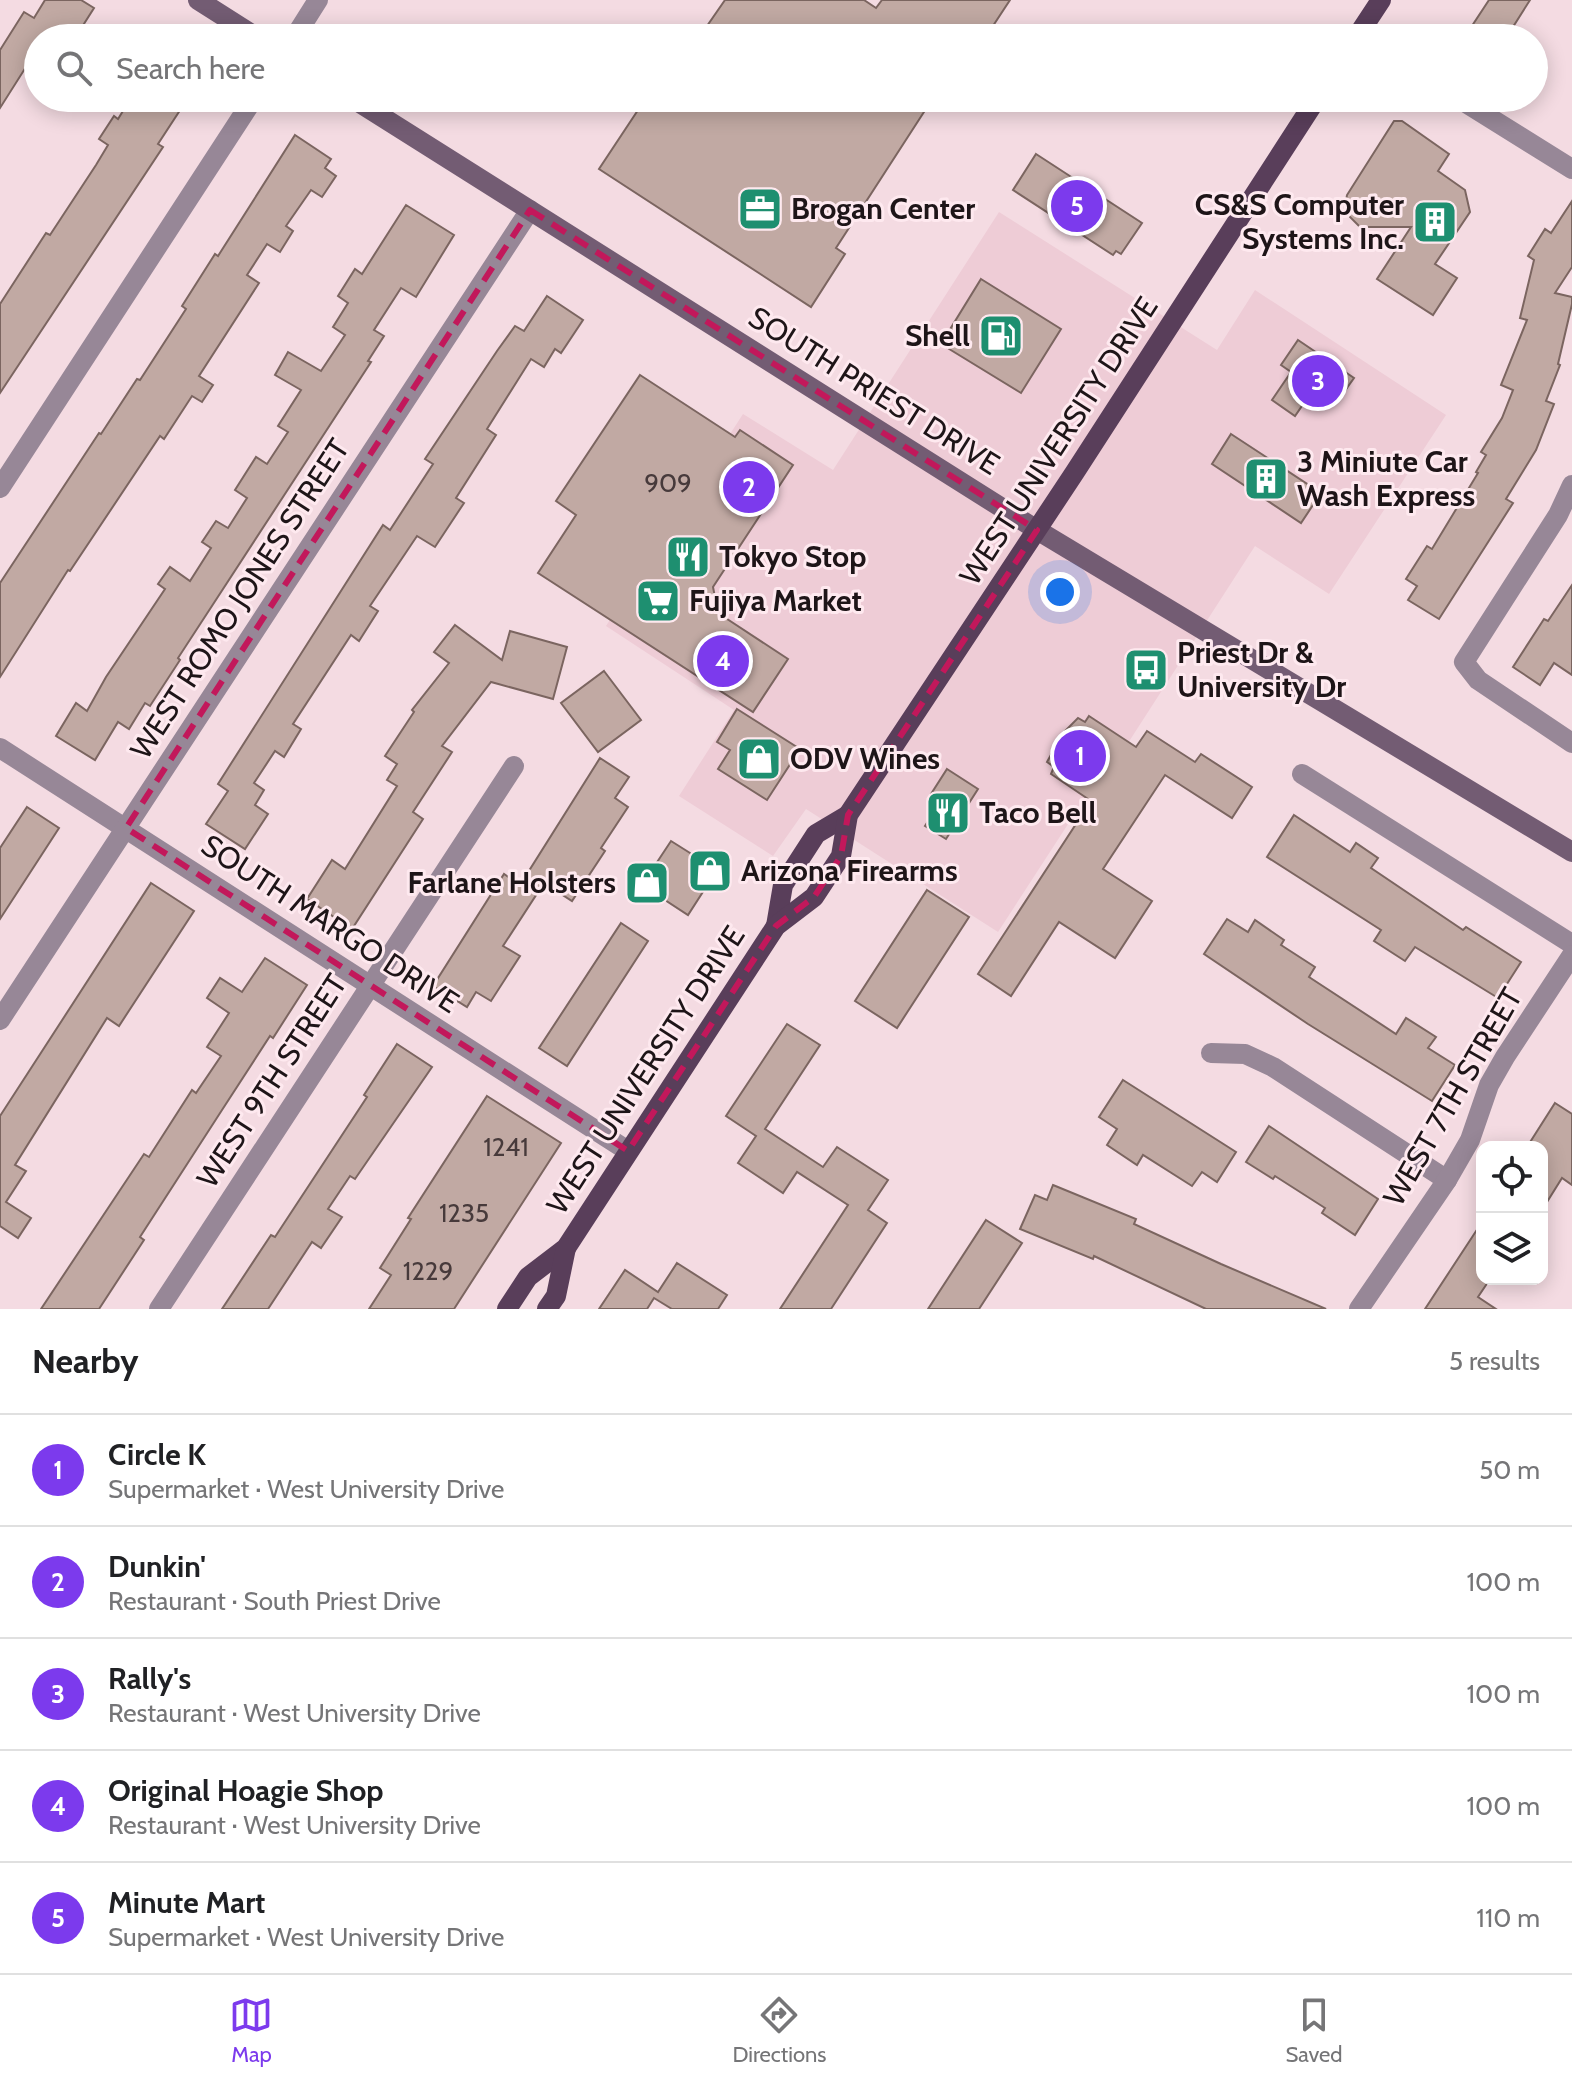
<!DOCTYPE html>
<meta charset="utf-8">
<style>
:root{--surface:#fff;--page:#f6f6f6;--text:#202124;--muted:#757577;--line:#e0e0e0;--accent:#7c3aed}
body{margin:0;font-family:Cabin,sans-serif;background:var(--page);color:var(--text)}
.controls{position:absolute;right:24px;bottom:24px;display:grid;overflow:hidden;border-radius:16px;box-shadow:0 4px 20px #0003}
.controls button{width:72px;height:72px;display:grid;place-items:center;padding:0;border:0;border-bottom:2px solid var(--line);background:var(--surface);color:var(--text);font:40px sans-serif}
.you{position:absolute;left:1060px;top:592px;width:28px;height:28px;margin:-20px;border:6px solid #fff;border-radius:50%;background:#1a73e8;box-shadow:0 0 0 12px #1a73e833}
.badge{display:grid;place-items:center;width:52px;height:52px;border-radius:50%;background:var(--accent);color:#fff;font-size:26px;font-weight:700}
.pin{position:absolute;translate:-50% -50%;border:4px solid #fff;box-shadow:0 2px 8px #0006}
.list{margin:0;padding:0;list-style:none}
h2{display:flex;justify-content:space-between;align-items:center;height:104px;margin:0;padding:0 32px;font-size:34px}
h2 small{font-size:26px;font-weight:400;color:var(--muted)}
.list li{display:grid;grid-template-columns:52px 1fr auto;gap:24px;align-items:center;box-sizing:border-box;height:112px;padding:0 32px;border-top:2px solid var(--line)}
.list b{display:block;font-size:30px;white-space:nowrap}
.list p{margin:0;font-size:26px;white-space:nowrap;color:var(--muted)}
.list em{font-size:26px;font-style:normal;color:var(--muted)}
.icon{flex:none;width:44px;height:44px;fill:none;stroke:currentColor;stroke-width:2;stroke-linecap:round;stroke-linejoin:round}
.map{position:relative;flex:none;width:1572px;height:1309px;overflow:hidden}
.search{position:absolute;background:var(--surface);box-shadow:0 4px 20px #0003;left:24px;right:24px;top:24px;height:88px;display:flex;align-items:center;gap:20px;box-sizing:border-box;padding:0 28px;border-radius:44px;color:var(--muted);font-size:30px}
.sheet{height:664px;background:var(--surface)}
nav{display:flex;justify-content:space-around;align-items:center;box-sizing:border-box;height:112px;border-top:2px solid var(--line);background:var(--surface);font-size:22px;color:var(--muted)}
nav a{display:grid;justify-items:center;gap:4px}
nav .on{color:var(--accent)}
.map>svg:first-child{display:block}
</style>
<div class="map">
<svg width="1572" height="1309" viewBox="0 0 1572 1309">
<rect width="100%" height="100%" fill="#f4dbe2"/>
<path fill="#eeccd6" d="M999 212 1217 350 1255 290 1446 415 1329 594 1255 546 1090 802 1083 801 998 932 806 809 773 856 679 796 734 710 606 626 743 414 833 470Z"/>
<g fill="#c1a9a3" stroke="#7b6560" stroke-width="2">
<path d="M45 0H81L94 8 75 38H38V48L0 108V50L24 12 34 18Z"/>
<path d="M725 0H864L876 8 882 0H1010L985 38H710L714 31 707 26Z"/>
<path d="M1489 0H1530L1506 38H1464Z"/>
<path d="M131 98H188L158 144 163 147 0 393V304L46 233 50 235 96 165 108 145 99 139 114 116 118 119Z"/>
<path d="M646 98H933L836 248 845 254 811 307 599 169Z"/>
<path d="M1394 121H1402L1449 154 1438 171 1465 190 1470 212 1435 264 1457 278 1433 315 1377 279 1411 227H1360L1350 217 1345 206 1347 195Z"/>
<path d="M295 135 331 159 325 168 336 176 322 197 311 190 286 226 293 231 280 252 267 244 247 275 259 283 199 376 213 385 202 402 192 396 164 439 160 436 70 571 68 570 0 677V583L99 433 101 434 137 379 140 380 186 309 182 306 215 254 218 256Z"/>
<path d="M1036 154 1142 223 1121 254 1116 251 1113 255 1013 190Z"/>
<path d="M1572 201V267L1555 293 1572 297V304L1558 364 1560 365 1546 401 1554 404 1536 450 1506 499 1513 503 1439 619 1408 600 1417 586 1406 579 1427 546 1432 549 1478 473 1476 472 1486 455 1481 452 1502 418 1513 390 1501 385 1527 320 1520 318 1534 260 1528 256 1545 229 1551 233Z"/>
<path d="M406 205 454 235 416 297 401 288 374 330 384 336 368 361 371 362 178 658 180 660 150 706 145 703 129 729 118 722 95 760 56 736 76 703 87 711 106 677 165 589 158 584 170 567 190 581 211 548 202 542 216 521 228 528 247 498 235 490 256 457 267 464 288 432 278 426 301 390 275 375 288 352 321 371 345 335 333 327 348 303 338 296 355 269 362 274Z"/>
<path d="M981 279 1061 329 1021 393 941 344Z"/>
<path d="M547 296 583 320 561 353 555 349 544 367 531 359 487 429 496 435 456 498 464 503 435 547 417 536 370 606 378 611 359 641 351 635 293 724 301 729 284 757 275 751 254 783 264 790 255 805 268 814 245 849 206 824 228 791 218 784 383 525 390 530 433 464 425 459 497 351 515 326 524 331Z"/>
<path d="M1298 340 1354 378 1339 399 1317 384 1295 416 1272 400 1291 372 1281 365Z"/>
<path d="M640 375 735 437 740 430 793 465 713 587 718 613 788 659 753 712 538 573 576 515 556 501Z"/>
<path d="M1231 434 1321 493 1301 523 1212 464Z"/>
<path d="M1572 585V675L1554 663 1540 685 1513 667 1544 619 1548 621Z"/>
<path d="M455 625 502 660 510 631 567 647 553 699 491 682 442 746 452 752 413 812 423 819 352 929 307 899 332 860 345 869 397 786 387 780 397 764 385 756 414 712 412 710 449 663 434 652Z"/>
<path d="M604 671 641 720 598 752 561 703Z"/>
<path d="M737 709 800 749 767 800 718 769 730 750 717 742Z"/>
<path d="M1089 716 1136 747 1147 731 1195 762 1201 754 1252 787 1232 818 1165 775 1103 869 1152 901 1115 958 1059 922 1011 996 978 974 1091 801 1051 774 1054 767 1047 762 1063 733 1078 718 1085 722Z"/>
<path d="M600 758 629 777 615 798 628 807 601 848 605 851 572 901 544 883 503 946 520 956 491 1001 476 992 467 1007 433 986 504 874 520 885Z"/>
<path d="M947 769 978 789 946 839 925 826 941 801 931 794Z"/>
<path d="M27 807 59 828 0 919V848Z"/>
<path d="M1294 815 1350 852 1356 843 1378 858 1371 868 1463 930 1466 927 1521 962 1498 998 1415 947 1405 961 1374 941 1381 930 1267 857Z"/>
<path d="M671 841 717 870 688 915 642 885Z"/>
<path d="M151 883 194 911 119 1026 107 1018 15 1165 26 1171 6 1202 31 1218 18 1238 0 1226V1116Z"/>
<path d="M927 890 969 917 897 1028 855 1001Z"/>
<path d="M1227 919 1248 932 1255 920 1284 940 1281 945 1315 967 1309 977 1396 1034 1406 1018 1436 1037 1428 1048 1455 1065 1432 1101 1308 1024 1204 954Z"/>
<path d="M621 923 648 941 567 1066 539 1048Z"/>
<path d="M265 958 307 985 273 1038 270 1036 222 1110 140 1237 144 1240 99 1309H41L144 1154 149 1157 192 1090 196 1093 221 1056 207 1047 229 1013 207 998 220 978 242 992Z"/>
<path d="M787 1024 820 1045 765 1129 823 1167 837 1147 888 1180 868 1210 887 1223 831 1309H780L848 1205 797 1172 783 1193 738 1163 756 1136 726 1116Z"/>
<path d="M397 1044 432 1067 355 1179 350 1176 328 1209 342 1217 321 1248 312 1242 268 1309H222L271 1235 275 1237 367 1097 364 1095Z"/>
<path d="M1123 1080 1236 1152 1217 1182 1202 1172 1192 1186 1143 1155 1137 1165 1107 1145 1117 1129 1099 1117Z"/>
<path d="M487 1096 561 1143 454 1309H369L391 1275 380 1268 411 1219 408 1218Z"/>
<path d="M1555 1103 1572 1114V1185L1562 1178 1542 1210V1147H1527Z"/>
<path d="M1269 1126 1378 1199 1355 1235 1322 1213 1325 1208 1275 1176 1273 1179 1246 1162Z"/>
<path d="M1053 1185 1136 1219 1134 1224 1221 1264 1326 1309H1206L1094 1256 1093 1259 1020 1229 1035 1195 1047 1200Z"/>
<path d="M986 1220 1022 1243 979 1309H928Z"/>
<path d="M1482 1222V1279H1490L1478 1297 1496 1309H1425Z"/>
<path d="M677 1263 727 1295 718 1309H672L654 1298 647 1309H599L625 1270 658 1292Z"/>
</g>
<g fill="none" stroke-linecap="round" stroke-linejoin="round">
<g stroke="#978797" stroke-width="20">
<path d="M294 38 318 0"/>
<path d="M1458 98 1572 169"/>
<path d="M1572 485 1558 515 1464 662 1478 680 1572 743"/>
<path d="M0 488 254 98"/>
<path d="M0 748 628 1151"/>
<path d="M1302 774 1572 944"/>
<path d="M0 1020 530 210"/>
<path d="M1211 1053 1245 1054 1273 1067 1447 1180"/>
<path d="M159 1309 514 766"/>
<path d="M1359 1309 1447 1180 1470 1140 1489 1085 1505 1057 1572 955"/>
</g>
<g stroke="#735c73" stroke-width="20">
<path d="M198 0 258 38"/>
<path d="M352 98 1037 530 1572 852"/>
</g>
<g stroke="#593e5a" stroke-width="20">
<path d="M1356 38 1381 0"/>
<path d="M776 926 783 885 816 834 848 815"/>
<path d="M507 1309 528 1277 566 1248 776 926 814 897 841 856 848 815 1075 472 1317 98"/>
<path d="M547 1309 556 1296 566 1248"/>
</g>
</g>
<path fill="none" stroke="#c2185b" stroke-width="6" stroke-dasharray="16 10" stroke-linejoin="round" d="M530 210 1037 530 848 815 841 856 814 897 776 926 628 1151 126 828Z"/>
<defs>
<g id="office-square" transform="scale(2.3)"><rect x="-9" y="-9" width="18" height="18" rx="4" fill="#1e8f70" stroke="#fee9ef"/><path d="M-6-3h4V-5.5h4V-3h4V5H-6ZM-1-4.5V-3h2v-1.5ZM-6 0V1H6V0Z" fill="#fff"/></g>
<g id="building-square" transform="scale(2.3)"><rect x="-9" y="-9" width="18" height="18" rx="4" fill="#1e8f70" stroke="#fee9ef"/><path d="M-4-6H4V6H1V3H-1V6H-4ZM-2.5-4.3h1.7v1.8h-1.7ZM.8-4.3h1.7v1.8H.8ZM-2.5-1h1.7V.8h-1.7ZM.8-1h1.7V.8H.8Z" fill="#fff"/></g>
<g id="fuel-square" transform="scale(2.3)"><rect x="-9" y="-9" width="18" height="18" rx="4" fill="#1e8f70" stroke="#fee9ef"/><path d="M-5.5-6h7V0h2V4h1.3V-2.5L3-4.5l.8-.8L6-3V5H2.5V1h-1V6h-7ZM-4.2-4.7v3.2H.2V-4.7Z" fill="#fff"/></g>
<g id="restaurant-square" transform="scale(2.3)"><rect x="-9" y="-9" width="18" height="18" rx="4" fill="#1e8f70" stroke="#fee9ef"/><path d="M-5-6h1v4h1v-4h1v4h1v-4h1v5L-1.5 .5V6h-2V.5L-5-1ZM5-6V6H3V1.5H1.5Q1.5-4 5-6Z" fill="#fff"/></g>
<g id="supermarket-square" transform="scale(2.3)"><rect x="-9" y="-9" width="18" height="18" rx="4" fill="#1e8f70" stroke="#fee9ef"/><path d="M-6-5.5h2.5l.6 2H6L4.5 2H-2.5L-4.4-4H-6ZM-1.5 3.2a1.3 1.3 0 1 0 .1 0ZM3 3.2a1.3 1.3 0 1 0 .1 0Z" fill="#fff"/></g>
<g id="bus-square" transform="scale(2.3)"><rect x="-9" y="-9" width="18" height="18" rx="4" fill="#1e8f70" stroke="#fee9ef"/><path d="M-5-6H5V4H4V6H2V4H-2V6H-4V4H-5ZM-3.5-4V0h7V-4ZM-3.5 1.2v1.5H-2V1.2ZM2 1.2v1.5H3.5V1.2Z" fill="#fff"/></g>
<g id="shop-square" transform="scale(2.3)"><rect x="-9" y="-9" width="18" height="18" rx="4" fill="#1e8f70" stroke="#fee9ef"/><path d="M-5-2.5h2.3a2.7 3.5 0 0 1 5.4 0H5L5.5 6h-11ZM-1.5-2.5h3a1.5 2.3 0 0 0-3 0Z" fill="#fff"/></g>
</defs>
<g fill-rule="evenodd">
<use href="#office-square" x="760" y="209"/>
<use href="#building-square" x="1435" y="222"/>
<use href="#fuel-square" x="1001" y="336"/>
<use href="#building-square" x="1266" y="479"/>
<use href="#restaurant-square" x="688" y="557"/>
<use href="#supermarket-square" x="658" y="601"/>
<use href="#bus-square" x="1146" y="670"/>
<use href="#shop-square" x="759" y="759"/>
<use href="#restaurant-square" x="948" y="813"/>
<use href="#shop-square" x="710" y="871"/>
<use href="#shop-square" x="647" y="883"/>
</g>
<g text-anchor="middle" stroke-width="6" stroke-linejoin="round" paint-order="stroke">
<g font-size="26" fill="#473a3b">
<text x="668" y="492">909</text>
<text x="506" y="1156">1241</text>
<text x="464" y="1222">1235</text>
<text x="428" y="1280">1229</text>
</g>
<g font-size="30" font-weight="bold" fill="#1e1518" stroke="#fee9ef" text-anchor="start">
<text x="1404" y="215" text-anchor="end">CS&amp;S Computer<tspan x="1404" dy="34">Systems Inc.</tspan></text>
<text x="791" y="219">Brogan Center</text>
<text x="970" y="346" text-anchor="end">Shell</text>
<text x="1297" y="472">3 Miniute Car<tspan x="1297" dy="34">Wash Express</tspan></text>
<text x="719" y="567">Tokyo Stop</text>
<text x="689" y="611">Fujiya Market</text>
<text x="1177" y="663">Priest Dr &amp;<tspan x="1177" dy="34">University Dr</tspan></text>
<text x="790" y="769">ODV Wines</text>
<text x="979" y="823">Taco Bell</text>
<text x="741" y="881">Arizona Firearms</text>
<text x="616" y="893" text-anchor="end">Farlane Holsters</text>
</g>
<g font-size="30" fill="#1e1518" stroke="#fee9ef">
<text transform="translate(874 391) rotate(32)" y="10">SOUTH PRIEST DRIVE</text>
<text transform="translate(1059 441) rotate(-57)" y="10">WEST UNIVERSITY DRIVE</text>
<text transform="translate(240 599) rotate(-57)" y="10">WEST ROMO JONES STREET</text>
<text transform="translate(330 924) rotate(33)" y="10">SOUTH MARGO DRIVE</text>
<text transform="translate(646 1070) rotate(-57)" y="10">WEST UNIVERSITY DRIVE</text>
<text transform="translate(272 1081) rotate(-57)" y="10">WEST 9TH STREET</text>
<text transform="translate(1453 1097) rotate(-60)" y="10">WEST 7TH STREET</text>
</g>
</g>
</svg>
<div class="controls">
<button><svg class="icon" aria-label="locate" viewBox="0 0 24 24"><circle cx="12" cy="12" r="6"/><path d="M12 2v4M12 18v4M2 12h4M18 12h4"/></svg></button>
<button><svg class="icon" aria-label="layers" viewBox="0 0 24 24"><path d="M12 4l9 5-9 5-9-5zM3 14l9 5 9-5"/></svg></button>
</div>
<div class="you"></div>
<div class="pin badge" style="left:1080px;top:756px">1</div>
<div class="pin badge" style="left:749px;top:487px">2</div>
<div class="pin badge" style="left:1318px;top:381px">3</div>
<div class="pin badge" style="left:723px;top:661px">4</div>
<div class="pin badge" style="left:1077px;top:206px">5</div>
<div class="search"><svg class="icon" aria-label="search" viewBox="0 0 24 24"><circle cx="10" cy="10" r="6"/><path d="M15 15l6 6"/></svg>Search here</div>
</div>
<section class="sheet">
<h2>Nearby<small>5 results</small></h2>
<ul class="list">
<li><span class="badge">1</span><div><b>Circle K</b><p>Supermarket · West University Drive</p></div><em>50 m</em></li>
<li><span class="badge">2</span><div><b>Dunkin'</b><p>Restaurant · South Priest Drive</p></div><em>100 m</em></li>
<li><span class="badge">3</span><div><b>Rally's</b><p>Restaurant · West University Drive</p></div><em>100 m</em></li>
<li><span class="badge">4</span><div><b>Original Hoagie Shop</b><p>Restaurant · West University Drive</p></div><em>100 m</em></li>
<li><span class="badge">5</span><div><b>Minute Mart</b><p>Supermarket · West University Drive</p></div><em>110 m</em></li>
</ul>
</section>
<nav>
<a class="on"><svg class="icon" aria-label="map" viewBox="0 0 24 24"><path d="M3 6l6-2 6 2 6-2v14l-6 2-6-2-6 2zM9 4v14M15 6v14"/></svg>Map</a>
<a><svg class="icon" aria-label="directions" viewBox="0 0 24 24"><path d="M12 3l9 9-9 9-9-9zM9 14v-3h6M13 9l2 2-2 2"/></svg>Directions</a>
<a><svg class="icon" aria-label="saved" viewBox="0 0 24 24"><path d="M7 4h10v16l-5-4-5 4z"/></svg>Saved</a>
</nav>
